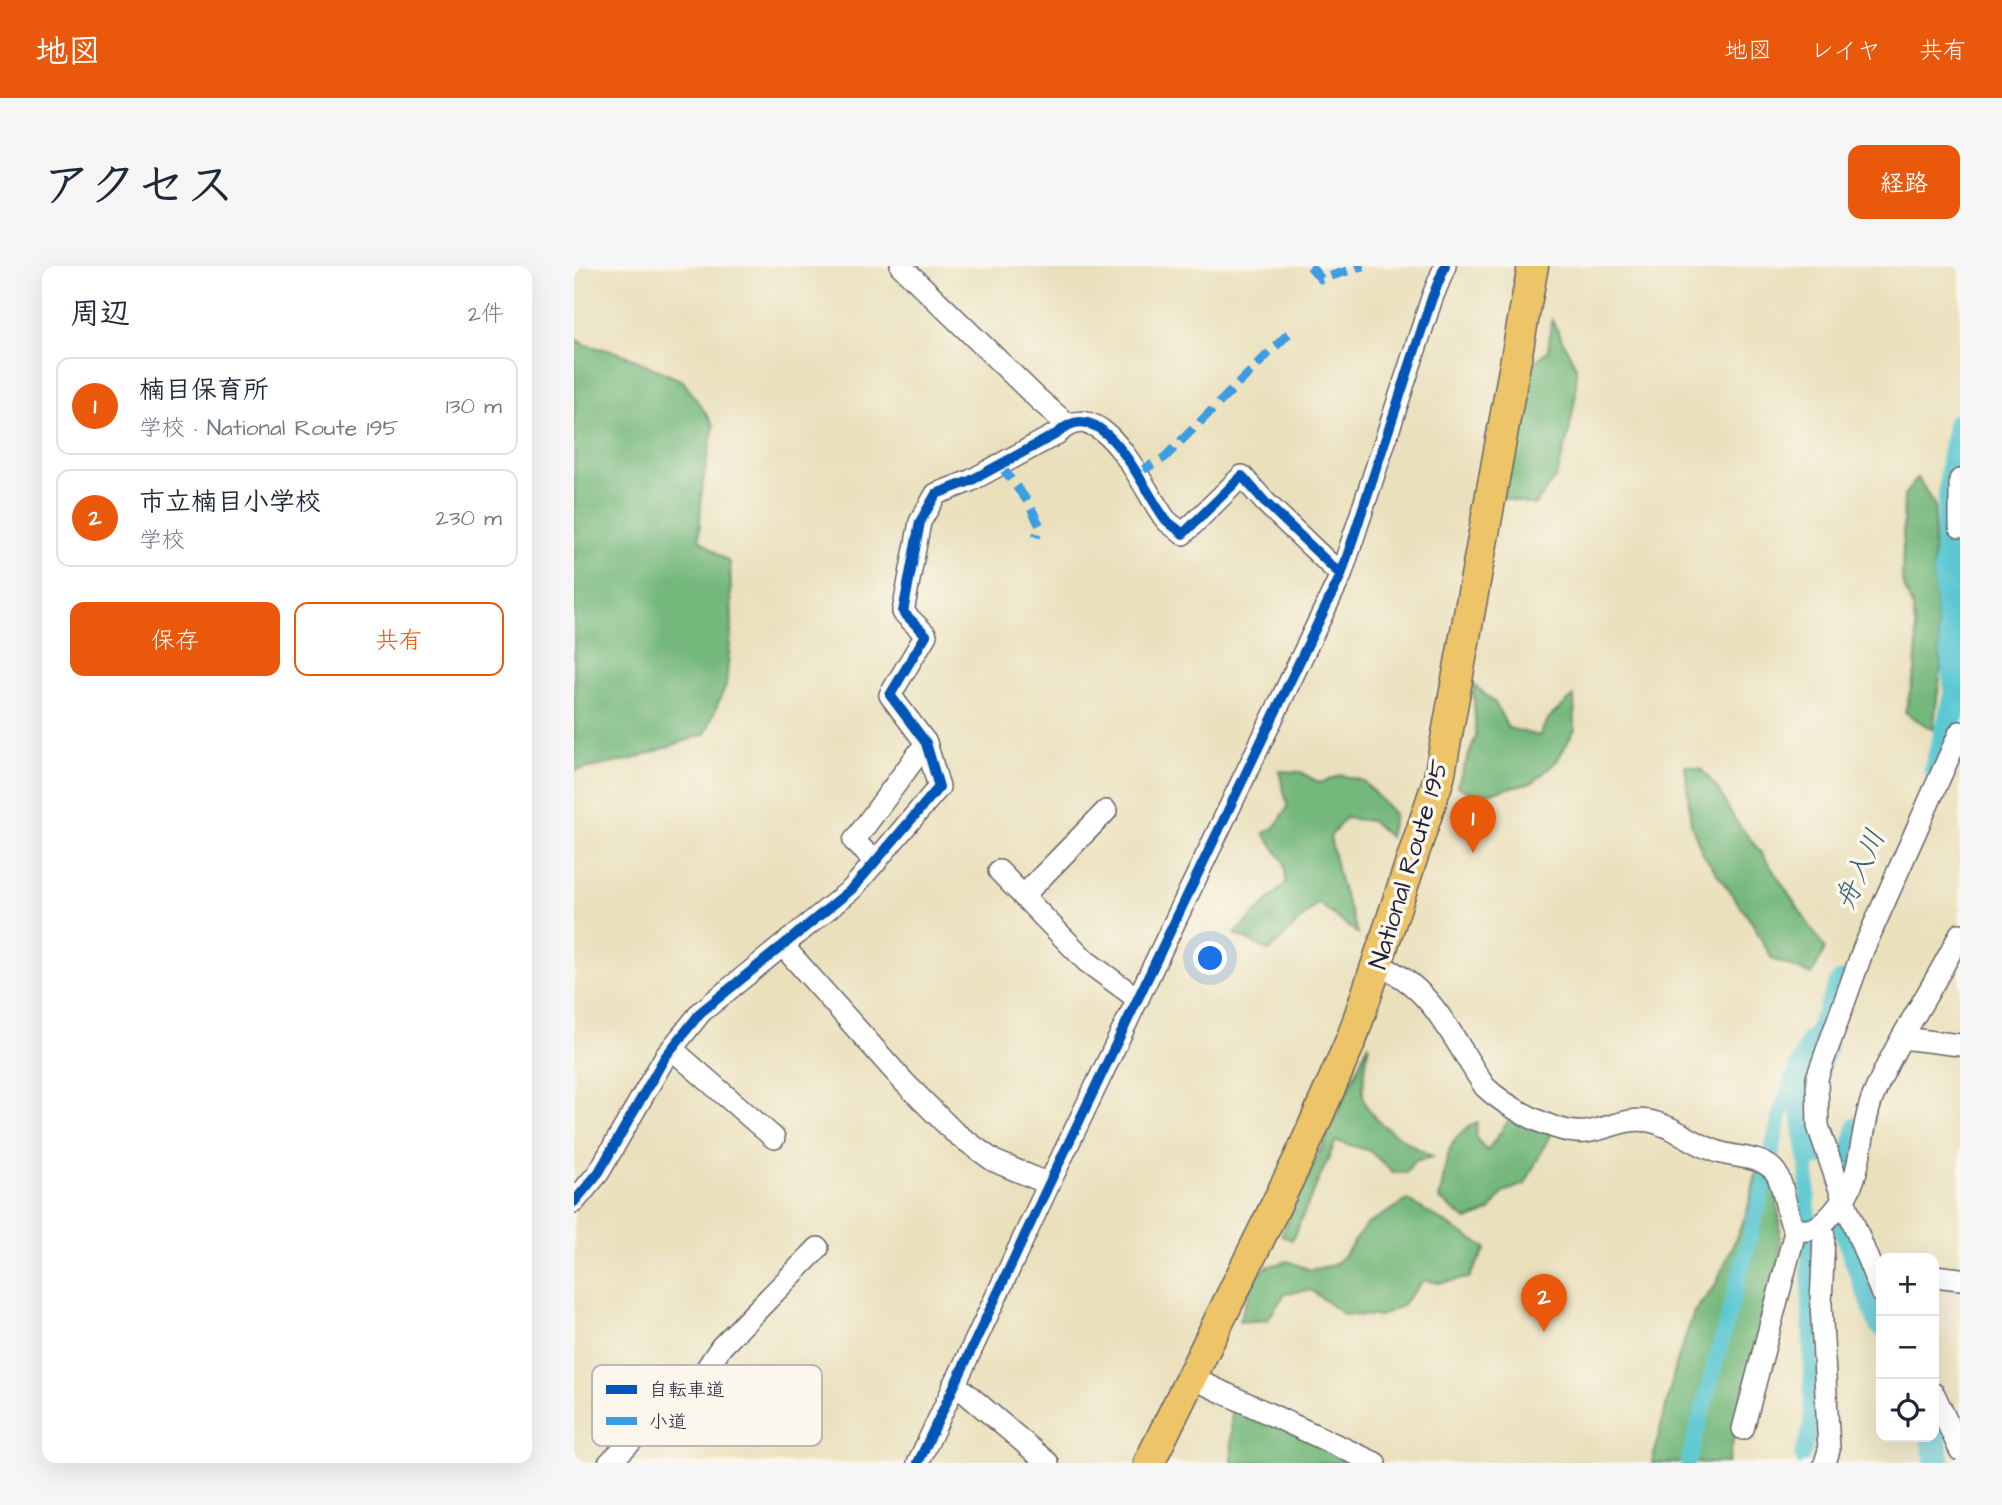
<!DOCTYPE html>
<html lang="ja">
<meta charset="utf-8">
<style>
:root{--surface:#fff;--page:#f6f6f7;--text:#1f2937;--muted:#747a83;--line:#e0e1e3;--accent:#ea580c}
body{margin:0;font-family:"Architects Daughter","Klee One",sans-serif;background:var(--page);color:var(--text)}
.controls{position:absolute;right:21px;bottom:21px;display:grid;overflow:hidden;border-radius:14px;box-shadow:0 7px 28px #0002}
.controls button{width:63px;height:63px;display:grid;place-items:center;padding:0;border:0;border-bottom:2px solid var(--line);background:var(--surface);color:var(--text);font:35px sans-serif}
.you{position:absolute;left:637px;top:693px;width:24px;height:24px;margin:-18px;border:5px solid #fff;border-radius:50%;background:#1a73e8;box-shadow:0 0 0 10px #1a73e833}
.badge{display:grid;place-items:center;width:46px;height:46px;border-radius:50%;background:var(--accent);color:#fff;font-size:23px;font-weight:700}
.pin{position:absolute;translate:-50% -58px;filter:drop-shadow(0 2px 4px #0008)}
.pin::after{content:'';position:absolute;top:37px;width:24px;height:21px;background:inherit;clip-path:polygon(0 0,100% 0,50% 100%)}
.list{margin:0;padding:0;list-style:none}
h2{display:flex;justify-content:space-between;align-items:center;height:91px;margin:0;padding:0 28px;font-size:30px}
h2 small{font-size:23px;font-weight:400;color:var(--muted)}
.list li{display:grid;grid-template-columns:46px 1fr auto;gap:21px;align-items:center;box-sizing:border-box;height:98px;margin:0 14px 14px;padding:0 14px;border:2px solid var(--line);border-radius:14px}
.list b{display:block;font-size:26px;white-space:nowrap}
.list p{margin:0;font-size:23px;white-space:nowrap;color:var(--muted)}
.list em{font-size:23px;font-style:normal;color:var(--muted)}
.actions{display:flex;gap:14px;padding:21px 28px}
.actions a{flex:1;padding:16px 0;border:2px solid var(--accent);border-radius:14px;text-align:center;font-size:24px;color:var(--accent)}
.actions .main{background:var(--accent);color:#fff}
.icon{flex:none;width:38px;height:38px;fill:none;stroke:currentColor;stroke-width:2;stroke-linecap:round;stroke-linejoin:round}
.map{position:relative;flex:none;width:1386px;height:1197px;overflow:hidden;border-radius:14px}
header{display:flex;align-items:center;gap:42px;box-sizing:border-box;height:98px;padding:0 35px;background:var(--accent);color:#fff}
header strong{font-size:33px}
nav{display:flex;gap:38px;margin-inline-start:auto;font-size:24px}
.intro{display:flex;align-items:center;justify-content:space-between;box-sizing:border-box;height:168px;padding:0 42px}
h1{margin:0;font-size:49px}
.button{padding:18px 32px;border-radius:14px;background:var(--accent);color:#fff;font-size:24px;font-weight:700}
main{display:flex;gap:42px;padding:0 42px}
aside{flex:1;background:var(--surface);border-radius:14px;box-shadow:0 7px 28px #0002}
.map>svg:first-child{display:block}
</style>
<header>
<strong>地図</strong>
<nav><a>地図</a><a>レイヤ</a><a>共有</a></nav>
</header>
<div class="intro"><h1>アクセス</h1><a class="button">経路</a></div>
<main>
<aside>
<h2>周辺<small>2件</small></h2>
<ul class="list">
<li><span class="badge">1</span><div><b>楠目保育所</b><p>学校 · National Route 195</p></div><em>130 m</em></li>
<li><span class="badge">2</span><div><b>市立楠目小学校</b><p>学校</p></div><em>230 m</em></li>
</ul>
<div class="actions"><a class="main">保存</a><a>共有</a></div>
</aside>
<div class="map">
<svg width="1386" height="1197" viewBox="0 0 1386 1197">
<rect width="100%" height="100%" fill="#fbf7ec"/>
<filter id="ink" filterUnits="userSpaceOnUse"><feTurbulence type="fractalNoise" baseFrequency=".0143" numOctaves="2"/><feDisplacementMap in="SourceGraphic" scale="14" xChannelSelector="R" yChannelSelector="G"/><feConvolveMatrix kernelMatrix="1 2 1 2 8 2 1 2 1" color-interpolation-filters="sRGB"/></filter>
<filter id="wash" filterUnits="userSpaceOnUse"><feTurbulence type="fractalNoise" baseFrequency=".00686" numOctaves="4" result="noise"/><feDisplacementMap in="SourceGraphic" scale="28" xChannelSelector="R" yChannelSelector="G"/><feGaussianBlur stdDeviation="1.57" result="paint"/><feColorMatrix in="noise" values="0 0 0 0 0 0 0 0 0 0 0 0 0 0 0 0 0 1.4 0 .05"/><feComposite in="paint" operator="in"/></filter>
<g filter="url(#wash)">
<rect width="100%" height="100%" fill="#eae0bc"/>
<g fill="#74b87b" stroke="#4b6d5b" stroke-width="2">
<path d="M978 54 1002 101V127L995 166 983 209 961 239 928 232 953 103 974 84Z"/>
<path d="M0 73 12 79 46 87 109 115 140 159 128 220 125 273 156 297 158 358 152 419 131 468 59 493 0 505Z"/>
<path d="M1344 212 1361 240 1359 297 1367 402 1359 464 1331 446 1341 406 1343 376 1339 343 1328 315 1330 229Z"/>
<path d="M899 418 921 437 934 462 965 470 975 452 1000 430 1001 463 983 495 959 516 902 530 883 520 902 470Z"/>
<path d="M1111 499 1127 503 1143 522 1161 554 1189 589 1251 683 1238 709 1198 693 1179 658 1129 588 1117 558Z"/>
<path d="M705 505 726 506 746 517 767 509 789 515 820 548 815 571 798 555 771 552 756 571 766 616 784 668 744 637 695 685 661 668 712 617 710 596 690 567 701 561 714 541Z"/>
<path d="M795 777C793 793 789 810 789 826 789 855 837 878 859 891L840 895 832 907 818 906 796 885 762 875 718 974 707 970Z"/>
<path d="M942 844 978 865 951 918 930 926 916 945 893 954 865 933C874 901 867 872 903 857L902 872 913 885Z"/>
<path d="M1183 904 1201 916 1206 956V987L1184 1063 1154 1197H1078L1103 1095 1120 1046 1141 1020 1173 947Z"/>
<path d="M834 934 912 982 895 1012 864 1017 850 1014 827 1040 806 1050 770 1049 737 1024 711 1027 694 1054 665 1056 680 1013 693 1001 714 995 736 1004 760 999 772 987 792 959Z"/>
<path d="M660 1129 785 1197H658L657 1144Z"/>
</g>
<g fill="none" stroke-linecap="round" stroke-linejoin="round">
<path stroke="#5bc8d1" stroke-width="4.5" d="M1225 1197 1228 1189"/>
<g stroke="#5bc8d1" stroke-width="16">
<path d="M1264 921 1282 859"/>
<path d="M1228 1189 1235 1169 1238 1149 1233 898 1223 834 1234 802"/>
<path d="M1114 1197 1189 923 1209 838 1234 774 1247 766"/>
</g>
<g stroke="#5bc8d1" stroke-width="26">
<path d="M1363 503 1383 430 1372 307 1379 202 1386 159"/>
<path d="M1244 887 1232 849 1236 818 1250 780 1247 766 1268 718"/>
<path d="M1268 953 1307 1057"/>
<path d="M1359 1171 1364 1197"/>
</g>
</g>
</g>
<g filter="url(#ink)">
<g fill="none" stroke-linecap="round" stroke-linejoin="round">
<g stroke="#686468" stroke-width="24">
<g id="minor">
<path d="M327 0 464 133 494 159"/>
<path d="M1386 214V261"/>
<path d="M302 596 280 575 352 477"/>
<path d="M425 605 512 695 564 733"/>
<path d="M449 630 532 545"/>
<path d="M210 681 330 816 380 866 420 895 475 918"/>
<path d="M802 699C857 716 881 777 911 821 932 841 983 869 1012 866 1033 863 1053 851 1075 855 1102 860 1122 881 1148 887 1165 892 1191 891 1202 907 1211 921 1211 943 1218 959 1239 976 1260 947 1271 931 1288 907 1287 861 1298 833 1321 775 1359 724 1386 668"/>
<path d="M1328 772 1386 779"/>
<path d="M98 783 200 872"/>
<path d="M0 936 25 906 91 791 127 746 278 623 365 521 352 477 316 429 352 369 329 346 346 256 362 228 396 215 484 167C530 123 570 227 592 254 597 259 604 263 609 268L668 210 691 236 767 309"/>
<path d="M1247 960 1250 970 1247 1038 1255 1184 1251 1197"/>
<path d="M1360 1010 1386 1013"/>
<path d="M1307 1026 1266 924 1244 860 1243 812 1289 684 1386 466"/>
<path d="M618 1112 801 1197"/>
<path d="M380 1117 474 1197"/>
<path d="M1360 1128 1386 1184"/>
<path d="M1169 1163 1222 962"/>
<path d="M35 1197 70 1163 106 1142 147 1081 244 982"/>
<path d="M344 1197 475 918 767 309 858 32 871 0"/>
</g>
</g>
<g stroke="#686468" stroke-width="33">
<path id="highway" d="M575 1197 728 886 778 772 865 512 959 0"/>
</g>
<use href="#minor" stroke="#fff" stroke-width="21"/>
<use href="#highway" stroke="#eec469" stroke-width="30"/>
<g stroke="#3c9ce2" stroke-width="9" stroke-dasharray="18 9" stroke-linecap="butt">
<path d="M736 0 747 13 790 0"/>
<path d="M426 199 454 236 466 260 462 271"/>
<path d="M563 207 590 192 719 63"/>
</g>
<g stroke="#fbf7ec" stroke-width="15">
<g id="cycleway">
<path d="M0 936 25 906 91 791 127 746 278 623 365 521 352 477 316 429 352 369 329 346 346 256 362 228 396 215 484 167C530 123 570 227 592 254 597 259 604 263 609 268L668 210 691 236 767 309"/>
<path d="M344 1197 475 918 767 309 858 32 871 0"/>
</g>
</g>
<use href="#cycleway" stroke="#0057b8" stroke-width="10"/>
</g>
</g>
<g text-anchor="middle" stroke-width="7" stroke-linejoin="round" paint-order="stroke">
<g font-size="26" fill="#22223b" stroke="#fbf7ec">
<text transform="translate(834 598) rotate(-73)" y="9">National Route 195</text>
</g>
<g font-size="28" font-style="italic" fill="#365c70" stroke="#fbf7ec">
<text transform="translate(1285 603) rotate(-66)" y="10">舟入川</text>
</g>
</g>
<rect x="18" y="1099" width="230" height="81" rx="10" fill="#fbf7ec" stroke="#bab7b7" stroke-width="2"/>
<rect x="32" y="1119" width="31" height="9" fill="#0057b8"/>
<rect x="32" y="1151" width="31" height="8" fill="#3c9ce2"/>
<g font-size="19" fill="#22223b">
<text x="75" y="1130">自転車道</text>
<text x="75" y="1162">小道</text>
</g>
</svg>
<div class="controls">
<button>+</button>
<button>−</button>
<button><svg class="icon" aria-label="locate" viewBox="0 0 24 24"><circle cx="12" cy="12" r="6"/><path d="M12 2v4M12 18v4M2 12h4M18 12h4"/></svg></button>
</div>
<div class="you"></div>
<div class="pin badge" style="left:899px;top:587px">1</div>
<div class="pin badge" style="left:970px;top:1066px">2</div>
</div>
</main>
